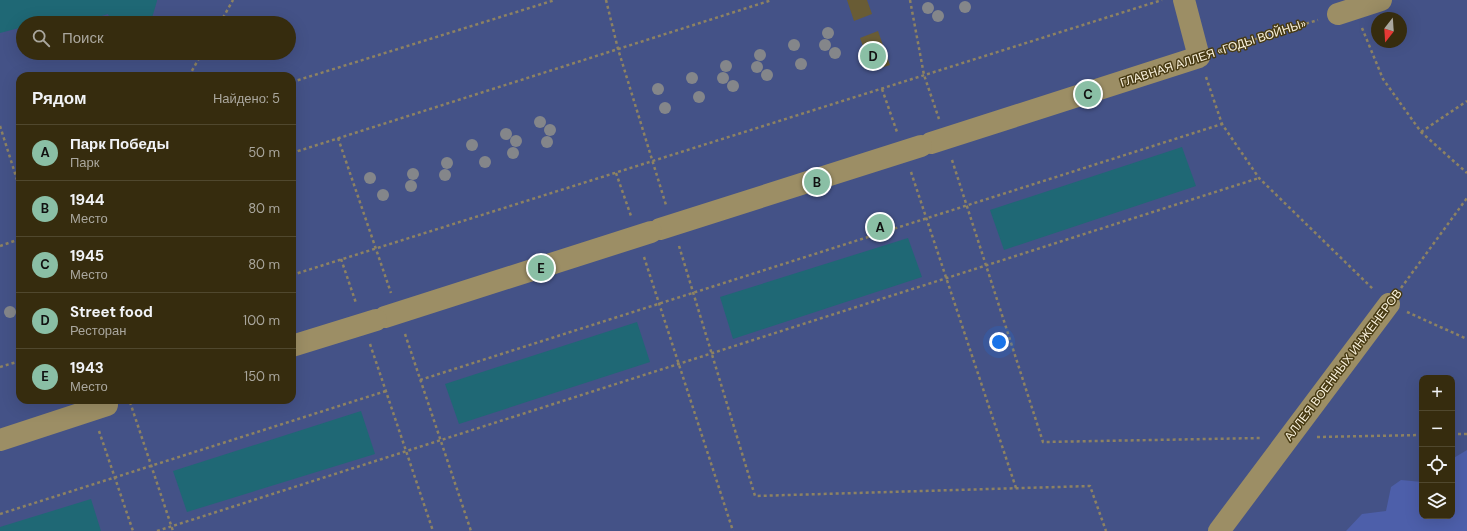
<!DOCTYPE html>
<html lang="ru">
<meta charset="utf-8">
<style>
:root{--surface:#362c0e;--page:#41381c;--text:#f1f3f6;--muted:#aaa79e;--line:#50482e;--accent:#8abfa5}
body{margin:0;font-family:"DM Sans",sans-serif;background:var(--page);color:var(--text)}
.controls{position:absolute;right:12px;bottom:12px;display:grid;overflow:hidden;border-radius:8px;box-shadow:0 4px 16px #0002}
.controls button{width:36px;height:36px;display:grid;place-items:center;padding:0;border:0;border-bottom:1px solid var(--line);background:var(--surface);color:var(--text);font:20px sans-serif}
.compass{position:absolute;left:1371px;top:12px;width:36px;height:36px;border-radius:50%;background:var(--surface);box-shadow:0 4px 16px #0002;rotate:197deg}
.you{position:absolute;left:999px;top:342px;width:14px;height:14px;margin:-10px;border:3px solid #fff;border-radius:50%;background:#1a73e8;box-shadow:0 0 0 6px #1a73e833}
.badge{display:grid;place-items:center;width:26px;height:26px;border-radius:50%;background:var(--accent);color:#111;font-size:13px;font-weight:700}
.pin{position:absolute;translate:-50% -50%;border:2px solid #fff;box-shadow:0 1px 4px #0006}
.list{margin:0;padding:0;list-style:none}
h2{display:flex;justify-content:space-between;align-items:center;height:52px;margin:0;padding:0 16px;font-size:17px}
h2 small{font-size:13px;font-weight:400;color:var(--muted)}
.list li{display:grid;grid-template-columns:26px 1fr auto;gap:12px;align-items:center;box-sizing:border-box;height:56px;padding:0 16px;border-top:1px solid var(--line)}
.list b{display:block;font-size:15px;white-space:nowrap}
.list p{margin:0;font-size:13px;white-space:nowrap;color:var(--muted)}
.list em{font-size:13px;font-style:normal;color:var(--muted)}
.icon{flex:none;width:22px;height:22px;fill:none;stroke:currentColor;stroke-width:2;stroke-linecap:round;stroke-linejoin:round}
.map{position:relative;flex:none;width:1467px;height:531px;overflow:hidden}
.search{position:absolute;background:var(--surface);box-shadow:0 4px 16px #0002;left:16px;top:16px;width:280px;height:44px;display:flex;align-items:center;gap:10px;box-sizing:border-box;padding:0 14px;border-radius:22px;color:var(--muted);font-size:15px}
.panel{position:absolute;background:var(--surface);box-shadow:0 4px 16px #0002;left:16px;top:72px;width:280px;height:332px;border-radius:12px}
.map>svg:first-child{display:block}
</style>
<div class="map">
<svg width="1467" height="531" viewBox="0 0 1467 531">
<rect width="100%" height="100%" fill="#483b13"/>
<path fill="#445287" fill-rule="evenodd" d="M0 0H1467V531H0ZM1377 18H1401V42H1377ZM23 23H289V53H23ZM20 76H292V400H20ZM1422 378H1452V516H1422Z"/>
<path fill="#4d5faa" d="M1467 450V531H1346L1362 514 1386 511 1391 487 1401 480 1422 482V516H1452V459Z"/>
<g fill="#1f6875">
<path d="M0 0H157V1L152 18 139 23H112L108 14 79 23H23V27L0 33Z"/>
<path d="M1182 147 1196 186 1004 250 990 210Z"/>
<path d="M908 238 922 277 733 339 720 297Z"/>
<path d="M637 322 650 362 459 424 445 384Z"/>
<path d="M361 411 375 454 187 512 173 471Z"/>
<path d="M91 499 101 531H0V527Z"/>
</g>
<g fill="#695c35">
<path d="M847 0H867L872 14 854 21Z"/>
<path d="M878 31 890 65 872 71 860 38Z"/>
</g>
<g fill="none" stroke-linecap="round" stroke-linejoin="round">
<g stroke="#8d8262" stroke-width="2.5" stroke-dasharray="3 3" stroke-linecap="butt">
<path d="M606 0 618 49 666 205"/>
<path d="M910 0 924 75 939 119"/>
<path d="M220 23 233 0"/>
<path d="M1362 28 1383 79 1421 132 1467 173"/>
<path d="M1220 50 1318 20"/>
<path d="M189 76 202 53"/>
<path d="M1206 77 1222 124 1259 178 1374 290"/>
<path d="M292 82 555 0"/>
<path d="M882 89 897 132"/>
<path d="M0 126 20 189"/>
<path d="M1421 132 1467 101"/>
<path d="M338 138 391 293"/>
<path d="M292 153 772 0"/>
<path d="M952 160 1043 442 1262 438"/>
<path d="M911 172 1016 488"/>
<path d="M616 173 631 216"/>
<path d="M0 246 20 239"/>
<path d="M679 246 755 496 1090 486 1106 531"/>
<path d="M644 257 733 531"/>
<path d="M341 259 356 303"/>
<path d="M292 275 1162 0"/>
<path d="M1401 288 1467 198"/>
<path d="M1407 312 1467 339"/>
<path d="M405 334 471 531"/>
<path d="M370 344 433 531"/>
<path d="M0 367 20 361"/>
<path d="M420 380 1222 124"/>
<path d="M130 402 173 531"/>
<path d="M99 431 133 531"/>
<path d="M1452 434H1467"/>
<path d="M1317 437 1422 435"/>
<path d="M0 514 386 391"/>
<path d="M157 531 1259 178"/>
</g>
<g stroke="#9c8e65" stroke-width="22">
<path d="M1338 14 1381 0"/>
<path d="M931 143 1199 57 1184 0"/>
<path d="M660 229 921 146"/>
<path d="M385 317 651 232"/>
<path d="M292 346 376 320"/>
<path d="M0 440 107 405"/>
<path d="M1219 531 1389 304"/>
</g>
</g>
<g fill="#84868a">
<circle cx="965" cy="7" r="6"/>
<circle cx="928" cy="8" r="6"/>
<circle cx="938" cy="16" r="6"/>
<circle cx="828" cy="33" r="6"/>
<circle cx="794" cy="45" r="6"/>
<circle cx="825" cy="45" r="6"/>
<circle cx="835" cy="53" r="6"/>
<circle cx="760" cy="55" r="6"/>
<circle cx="801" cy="64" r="6"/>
<circle cx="726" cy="66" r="6"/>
<circle cx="757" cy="67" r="6"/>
<circle cx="767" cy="75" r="6"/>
<circle cx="692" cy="78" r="6"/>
<circle cx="723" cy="78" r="6"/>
<circle cx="733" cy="86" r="6"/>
<circle cx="658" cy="89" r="6"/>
<circle cx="699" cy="97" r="6"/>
<circle cx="665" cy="108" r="6"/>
<circle cx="540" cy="122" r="6"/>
<circle cx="550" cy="130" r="6"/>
<circle cx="506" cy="134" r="6"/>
<circle cx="516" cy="141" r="6"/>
<circle cx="547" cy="142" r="6"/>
<circle cx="472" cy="145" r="6"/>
<circle cx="513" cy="153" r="6"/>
<circle cx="485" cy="162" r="6"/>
<circle cx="447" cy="163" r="6"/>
<circle cx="413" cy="174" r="6"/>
<circle cx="445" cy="175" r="6"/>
<circle cx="370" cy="178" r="6"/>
<circle cx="411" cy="186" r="6"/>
<circle cx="383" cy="195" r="6"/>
<circle cx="10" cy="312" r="6"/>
</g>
<g text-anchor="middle" stroke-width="3" stroke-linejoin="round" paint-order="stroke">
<g font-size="12" fill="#faf2dd" stroke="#483b13">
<text transform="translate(1213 53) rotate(-18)" y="4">ГЛАВНАЯ АЛЛЕЯ «ГОДЫ ВОЙНЫ»</text>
<text transform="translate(1343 365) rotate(-53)" y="4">АЛЛЕЯ ВОЕННЫХ ИНЖЕНЕРОВ</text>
</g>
</g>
</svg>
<div class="controls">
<button>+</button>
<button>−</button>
<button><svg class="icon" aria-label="locate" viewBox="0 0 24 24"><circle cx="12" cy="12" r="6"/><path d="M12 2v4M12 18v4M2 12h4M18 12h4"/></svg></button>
<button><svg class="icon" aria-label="layers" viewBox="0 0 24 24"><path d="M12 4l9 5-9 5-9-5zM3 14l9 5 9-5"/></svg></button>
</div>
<svg class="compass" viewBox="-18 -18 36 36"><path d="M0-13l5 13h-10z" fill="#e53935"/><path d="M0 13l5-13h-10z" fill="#aaa79e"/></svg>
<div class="you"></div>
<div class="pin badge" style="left:880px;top:227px">A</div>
<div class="pin badge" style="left:817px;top:182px">B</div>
<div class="pin badge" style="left:1088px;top:94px">C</div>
<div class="pin badge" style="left:873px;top:56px">D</div>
<div class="pin badge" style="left:541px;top:268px">E</div>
<div class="search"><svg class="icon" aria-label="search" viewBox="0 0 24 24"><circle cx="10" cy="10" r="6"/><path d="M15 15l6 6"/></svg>Поиск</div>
<section class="panel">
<h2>Рядом<small>Найдено: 5</small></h2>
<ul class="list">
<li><span class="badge">A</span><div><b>Парк Победы</b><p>Парк</p></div><em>50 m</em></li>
<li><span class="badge">B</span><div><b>1944</b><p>Место</p></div><em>80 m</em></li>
<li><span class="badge">C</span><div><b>1945</b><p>Место</p></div><em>80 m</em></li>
<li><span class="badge">D</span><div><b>Street food</b><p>Ресторан</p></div><em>100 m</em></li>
<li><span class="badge">E</span><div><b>1943</b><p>Место</p></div><em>150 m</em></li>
</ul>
</section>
</div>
